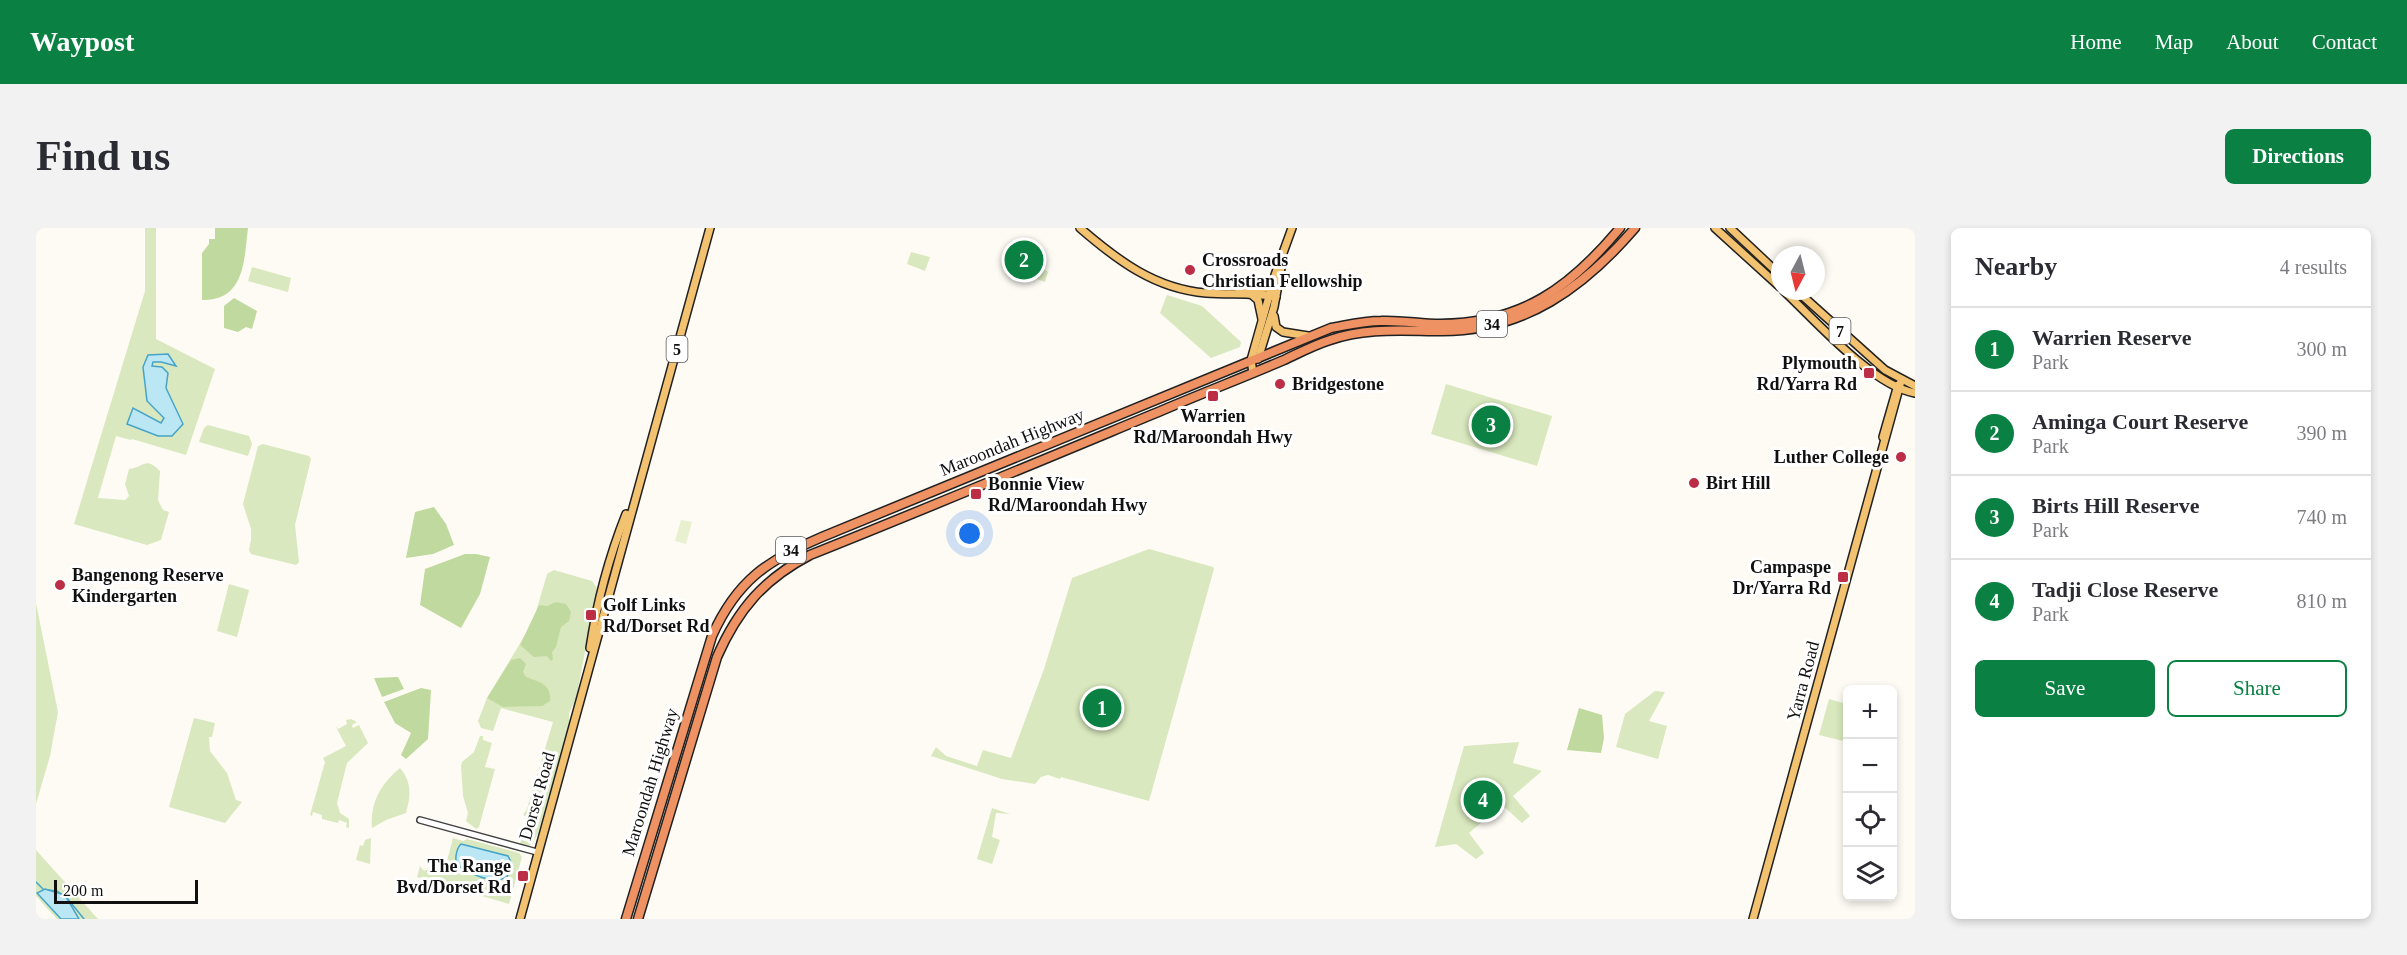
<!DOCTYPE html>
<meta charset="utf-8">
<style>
:root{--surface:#fff;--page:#f2f2f3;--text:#2b2b33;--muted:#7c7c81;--line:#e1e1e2;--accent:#0b8043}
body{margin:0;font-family:"Times New Roman",serif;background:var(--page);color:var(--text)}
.controls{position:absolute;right:18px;bottom:18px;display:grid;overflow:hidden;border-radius:9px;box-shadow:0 3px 9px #0003}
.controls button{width:54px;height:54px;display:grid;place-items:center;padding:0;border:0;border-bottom:2px solid var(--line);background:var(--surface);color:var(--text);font:30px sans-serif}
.compass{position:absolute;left:1735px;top:18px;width:54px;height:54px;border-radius:50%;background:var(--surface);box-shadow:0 3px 9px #0003;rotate:187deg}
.scale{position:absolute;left:18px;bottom:15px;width:144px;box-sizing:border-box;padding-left:6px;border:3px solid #101010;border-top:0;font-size:16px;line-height:21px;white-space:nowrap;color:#101010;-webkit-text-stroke:4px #fff;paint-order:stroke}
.you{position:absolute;left:934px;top:306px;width:21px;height:21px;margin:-15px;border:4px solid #fff;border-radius:50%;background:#1a73e8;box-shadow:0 0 0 9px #1a73e833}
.badge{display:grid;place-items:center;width:39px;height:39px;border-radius:50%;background:var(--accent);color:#fff;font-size:20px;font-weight:700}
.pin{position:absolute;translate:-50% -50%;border:3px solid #fff;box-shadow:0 2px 6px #0006}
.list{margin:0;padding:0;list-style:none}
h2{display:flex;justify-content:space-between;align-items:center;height:78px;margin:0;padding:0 24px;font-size:26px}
h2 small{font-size:20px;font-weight:400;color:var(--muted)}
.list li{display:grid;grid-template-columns:39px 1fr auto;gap:18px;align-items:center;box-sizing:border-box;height:84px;padding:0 24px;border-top:2px solid var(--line)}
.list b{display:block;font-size:22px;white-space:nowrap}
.list p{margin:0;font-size:20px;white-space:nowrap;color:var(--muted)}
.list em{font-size:20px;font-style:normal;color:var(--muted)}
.actions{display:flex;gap:12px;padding:18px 24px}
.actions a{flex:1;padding:14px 0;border:2px solid var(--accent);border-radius:9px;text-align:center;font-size:21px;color:var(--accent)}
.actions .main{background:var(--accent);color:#fff}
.icon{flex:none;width:33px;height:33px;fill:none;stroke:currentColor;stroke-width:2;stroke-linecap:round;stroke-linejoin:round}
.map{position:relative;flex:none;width:1879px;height:691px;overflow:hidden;border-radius:9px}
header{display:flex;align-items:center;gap:36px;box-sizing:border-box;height:84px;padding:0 30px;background:var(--accent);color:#fff}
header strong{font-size:28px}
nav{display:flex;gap:33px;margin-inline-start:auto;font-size:21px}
.intro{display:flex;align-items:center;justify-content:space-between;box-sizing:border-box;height:144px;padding:0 36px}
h1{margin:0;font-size:42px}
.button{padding:15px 27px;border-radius:9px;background:var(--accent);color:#fff;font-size:21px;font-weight:700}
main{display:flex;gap:36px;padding:0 36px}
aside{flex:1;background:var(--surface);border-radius:9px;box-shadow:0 3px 9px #0003}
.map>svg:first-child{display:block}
</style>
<header>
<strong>Waypost</strong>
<nav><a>Home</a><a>Map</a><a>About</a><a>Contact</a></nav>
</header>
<div class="intro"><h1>Find us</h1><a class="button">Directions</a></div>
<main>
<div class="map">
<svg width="1879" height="691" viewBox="0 0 1879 691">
<rect width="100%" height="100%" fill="#fefbf4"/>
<g fill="#d9e8be">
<path d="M109 0H120V111L179 141 150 227 96 211 95 212 80 208 62 270 89 272 93 268 89 256 93 241C109 239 109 228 124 243L122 272 127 282 133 284 125 312 111 317 38 296 109 63Z"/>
<path d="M983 22 1012 44 1009 54 977 42Z"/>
<path d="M875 24 894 29 889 43 871 36Z"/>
<path d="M216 39 255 50 252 64 212 53Z"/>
<path d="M1131 67 1166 78 1205 114 1204 119 1175 130 1124 85Z"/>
<path d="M1410 156 1516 188 1501 238 1395 206Z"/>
<path d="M172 197 213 208 216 216 212 228 163 214 168 200Z"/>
<path d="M227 216 273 228 275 231 259 297 263 334 260 337 215 326 213 322 215 312V301L207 276 222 218Z"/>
<path d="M1113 321 1177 339 1178 341 1113 573 1025 549 1024 551 1012 547 1005 549 999 556 966 551 895 528 900 519 910 528 941 538 947 522 975 530 1008 441 1036 350Z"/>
<path d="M518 342 556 353 561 360 540 471 533 485V498L502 605 497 615 492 618 484 616 492 589 487 587 491 581 517 494 465 480 457 503 445 500 442 493 451 470 497 394 511 346Z"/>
<path d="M193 356 213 362 201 409 181 403Z"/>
<path d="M0 375 22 484 14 528 0 576Z"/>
<path d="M1619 463 1629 464 1613 493 1631 498 1622 531 1580 519 1589 486Z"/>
<path d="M1793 471 1811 476V514L1783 507Z"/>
<path d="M158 490 179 495 176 509H173L174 523 191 545 200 572 206 574 189 595 133 579Z"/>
<path d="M315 491 321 494 316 497 317 500 323 497 332 515 311 535 301 575 304 585 313 591V600L310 599 311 595 303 592 302 595 286 591V587L277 584 276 588 274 587 289 534 287 530 310 518 299 497 302 501 311 496 310 492Z"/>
<path d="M444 508H447V512L456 515 449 539 459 541 443 599 440 601 430 593 432 585 427 568 425 538 426 534 438 524Z"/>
<path d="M1483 514 1477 535 1506 543 1477 568 1494 588 1486 595 1466 577 1433 605 1448 625 1440 631 1420 616 1399 619 1428 518Z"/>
<path d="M364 540C376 554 375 568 370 585L350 592 336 600C334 574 345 556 364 540Z"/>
<path d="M956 580 974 586 960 585 956 609 964 612 956 636 941 631Z"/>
<path d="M335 610 334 636 320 632 324 617 327 618 329 612Z"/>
<path d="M417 610 427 613 431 611 483 625 486 629 473 676 381 649 384 638 388 643 394 640 392 628 411 633Z"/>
<path d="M0 622 62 691H21L0 668Z"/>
</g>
<g fill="#c0d99e">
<path d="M179 0H212C208 32 209 73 166 72V25L173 16V11H179Z"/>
<path d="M198 70 221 83 216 101 210 99 202 104 188 100V78Z"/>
<path d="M398 279 410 296 418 317 397 326 370 330 379 284Z"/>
<path d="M429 326H440L454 329 444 366 425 400 384 377 389 341Z"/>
<path d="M520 374 530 376 535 384 533 393 525 399 520 419 516 424 517 431 515 433 511 428 498 429 484 417 503 377 511 378Z"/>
<path d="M484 430 490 436 487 444 490 449C503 454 516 456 514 473L506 478 467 479 451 470 475 432Z"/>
<path d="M362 449 368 461 346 469 338 450Z"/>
<path d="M385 460 395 462 392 511 370 531 365 527 375 505 359 495 348 474Z"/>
<path d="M1543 480 1566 487 1568 510 1565 525 1531 522Z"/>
</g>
<path fill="#e9f0d0" d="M645 292 656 294 650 316 639 313Z"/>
<g fill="#bbe6f4" stroke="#45a4c8" stroke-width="1.5">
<path d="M132 126 140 138 125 134H117L116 138 126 139 132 145 130 160 147 196 136 208H122L91 196 97 180 125 195 128 190 111 173 107 139 112 127Z"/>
<path d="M425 616 472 628 476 636 471 649C455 657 436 646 422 638 418 633 420 621 425 616Z"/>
<path d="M9 661 29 667 43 691H25L1 665Z"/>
</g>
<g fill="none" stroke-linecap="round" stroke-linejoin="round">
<g stroke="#45a4c8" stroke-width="1.5">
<path d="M0 654 7 661"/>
<path d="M12 662 21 663 27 667"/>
<path d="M31 670 48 691"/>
</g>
<g stroke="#434343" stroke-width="8">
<path id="minor" d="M384 592 501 624"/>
</g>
<g stroke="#212121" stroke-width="10">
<g id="major">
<path d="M1044 0C1081 32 1119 61 1170 65 1193 67 1218 64 1240 69"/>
<path d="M1679 0 1744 59"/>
<path d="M1694 0 1744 47"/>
<path d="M1203 63 1231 60 1237 55"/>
<path d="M1748 63C1780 93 1836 157 1879 165"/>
<path d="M1761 63 1849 142 1879 158"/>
<path d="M1216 67 1222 72 1226 91"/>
<path d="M1238 88 1240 99 1247 104 1272 108"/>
<path d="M1222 131 1238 79 1245 40"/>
<path d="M1217 145 1215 132 1239 47 1256 0"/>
<path d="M1847 209 1862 157"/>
<path d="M554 420C561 374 573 329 590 286"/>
<path d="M484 691 674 0"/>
<path d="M1717 691 1865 153"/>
</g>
</g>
<g stroke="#212121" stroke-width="11">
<g id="highway">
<path d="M590 691 676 408C701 352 732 332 786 309L1295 100C1312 97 1328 93 1345 93 1365 92 1385 96 1404 96 1486 95 1534 60 1584 0"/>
<path d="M602 691 681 429C702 381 728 351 774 327 892 280 1009 231 1127 182 1167 165 1208 149 1248 132 1263 125 1278 117 1294 112 1330 99 1369 103 1406 103 1489 103 1548 59 1599 0"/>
</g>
</g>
<use href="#minor" stroke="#fff" stroke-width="5"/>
<use href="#major" stroke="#f2c270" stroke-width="7"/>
<use href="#highway" stroke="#ee9163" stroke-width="8"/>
</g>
<g fill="#bc2d46" stroke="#fff" stroke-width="2">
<circle cx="1154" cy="42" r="6"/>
<rect x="1827" y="139" width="12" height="12" rx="3"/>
<circle cx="1244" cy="156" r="6"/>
<rect x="1171" y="162" width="12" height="12" rx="3"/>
<circle cx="1865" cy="229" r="6"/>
<circle cx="1658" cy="255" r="6"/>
<rect x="934" y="260" width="12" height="12" rx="3"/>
<rect x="1801" y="343" width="12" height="12" rx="3"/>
<circle cx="24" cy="357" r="6"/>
<rect x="549" y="381" width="12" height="12" rx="3"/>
<rect x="481" y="642" width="12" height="12" rx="3"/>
</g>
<g text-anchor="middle" stroke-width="6" stroke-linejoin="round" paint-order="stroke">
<g fill="#fff" stroke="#585858" stroke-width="1.5">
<rect x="1441" y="83" width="30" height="26" rx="4.5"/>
<rect x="1793.5" y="90" width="21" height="26" rx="4.5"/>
<rect x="630.5" y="108" width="21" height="26" rx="4.5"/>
<rect x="740" y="309" width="30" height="26" rx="4.5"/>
</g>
<g font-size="16" font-weight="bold" fill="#101010">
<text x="1456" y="102">34</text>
<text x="1804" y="109">7</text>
<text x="641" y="127">5</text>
<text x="755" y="328">34</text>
</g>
<g font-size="18" font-weight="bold" fill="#101010" stroke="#fff" text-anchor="start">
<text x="1166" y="38">Crossroads<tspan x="1166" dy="21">Christian Fellowship</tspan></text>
<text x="1821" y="141" text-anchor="end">Plymouth<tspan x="1821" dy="21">Rd/Yarra Rd</tspan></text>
<text x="1256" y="162">Bridgestone</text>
<text x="1177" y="194" text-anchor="middle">Warrien<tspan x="1177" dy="21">Rd/Maroondah Hwy</tspan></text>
<text x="1853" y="235" text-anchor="end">Luther College</text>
<text x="1670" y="261">Birt Hill</text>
<text x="952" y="262">Bonnie View<tspan x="952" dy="21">Rd/Maroondah Hwy</tspan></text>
<text x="1795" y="345" text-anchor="end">Campaspe<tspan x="1795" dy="21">Dr/Yarra Rd</tspan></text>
<text x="36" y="353">Bangenong Reserve<tspan x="36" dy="21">Kindergarten</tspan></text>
<text x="567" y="383">Golf Links<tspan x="567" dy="21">Rd/Dorset Rd</tspan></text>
<text x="475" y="644" text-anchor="end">The Range<tspan x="475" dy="21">Bvd/Dorset Rd</tspan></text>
</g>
<g font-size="18" fill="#101010" stroke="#fff">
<text transform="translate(976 214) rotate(-22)" y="6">Maroondah Highway</text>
<text transform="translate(1767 453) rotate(-75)" y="6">Yarra Road</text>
<text transform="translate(614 554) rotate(-73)" y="6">Maroondah Highway</text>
<text transform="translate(501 568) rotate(-74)" y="6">Dorset Road</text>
</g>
</g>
</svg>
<div class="controls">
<button>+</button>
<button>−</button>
<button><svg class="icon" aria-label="locate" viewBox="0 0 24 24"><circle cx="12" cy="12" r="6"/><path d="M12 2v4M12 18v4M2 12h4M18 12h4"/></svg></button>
<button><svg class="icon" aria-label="layers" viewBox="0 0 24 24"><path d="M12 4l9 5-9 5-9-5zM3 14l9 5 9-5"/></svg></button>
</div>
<svg class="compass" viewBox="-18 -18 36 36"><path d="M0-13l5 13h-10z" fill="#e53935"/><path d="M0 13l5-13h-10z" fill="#7c7c81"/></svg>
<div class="scale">200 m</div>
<div class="you"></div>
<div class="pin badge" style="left:1066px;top:480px">1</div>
<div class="pin badge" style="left:988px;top:32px">2</div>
<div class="pin badge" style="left:1455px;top:197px">3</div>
<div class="pin badge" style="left:1447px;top:572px">4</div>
</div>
<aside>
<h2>Nearby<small>4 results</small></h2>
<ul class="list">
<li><span class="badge">1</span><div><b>Warrien Reserve</b><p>Park</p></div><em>300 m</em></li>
<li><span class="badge">2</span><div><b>Aminga Court Reserve</b><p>Park</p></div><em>390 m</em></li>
<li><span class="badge">3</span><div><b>Birts Hill Reserve</b><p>Park</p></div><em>740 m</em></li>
<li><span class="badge">4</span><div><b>Tadji Close Reserve</b><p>Park</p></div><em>810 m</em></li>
</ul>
<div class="actions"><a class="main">Save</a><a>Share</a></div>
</aside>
</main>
